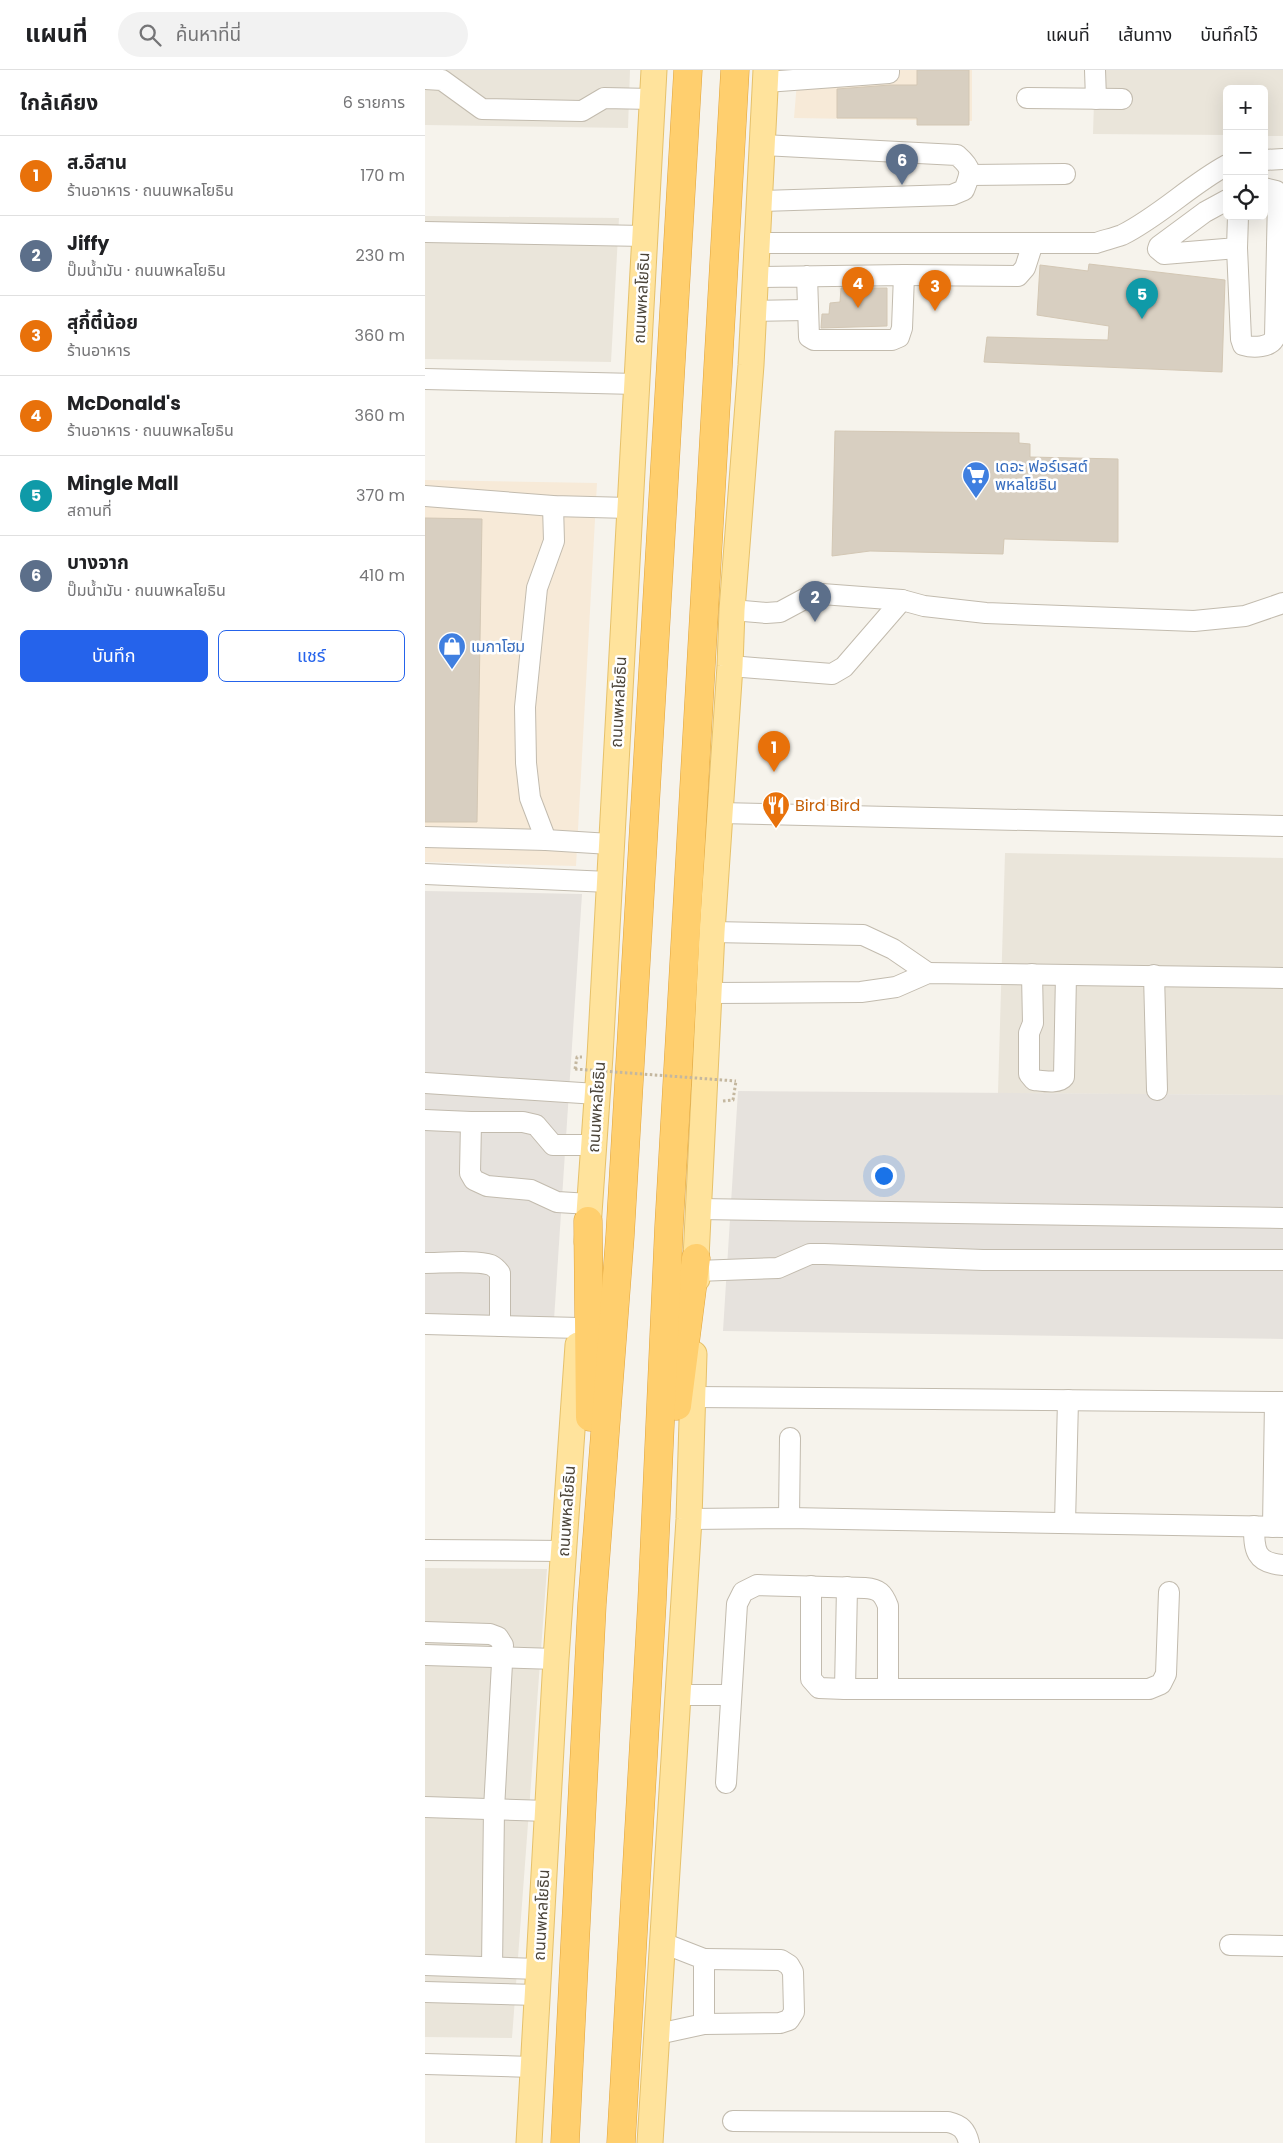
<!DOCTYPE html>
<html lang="th">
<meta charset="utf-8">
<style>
:root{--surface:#fff;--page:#f2f2f2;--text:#202124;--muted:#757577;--line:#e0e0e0;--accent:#2563eb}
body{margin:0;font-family:Poppins,"Noto Sans Thai",sans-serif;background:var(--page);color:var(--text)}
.controls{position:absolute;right:15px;top:15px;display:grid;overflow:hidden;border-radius:8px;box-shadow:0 5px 20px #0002}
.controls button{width:45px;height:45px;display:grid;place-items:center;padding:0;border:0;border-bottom:1px solid var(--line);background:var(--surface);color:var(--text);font:25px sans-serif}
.you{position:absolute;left:458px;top:1105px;width:18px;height:18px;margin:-12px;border:4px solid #fff;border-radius:50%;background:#1a73e8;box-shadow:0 0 0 8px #1a73e833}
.badge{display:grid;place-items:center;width:32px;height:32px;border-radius:50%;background:var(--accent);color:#fff;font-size:16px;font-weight:700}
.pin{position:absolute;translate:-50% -41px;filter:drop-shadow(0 1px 2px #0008)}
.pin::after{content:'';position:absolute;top:26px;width:18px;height:15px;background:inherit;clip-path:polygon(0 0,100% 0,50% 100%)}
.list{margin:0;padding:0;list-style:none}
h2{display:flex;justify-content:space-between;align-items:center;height:65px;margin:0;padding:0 20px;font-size:21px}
h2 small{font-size:16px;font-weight:400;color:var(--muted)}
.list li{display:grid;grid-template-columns:32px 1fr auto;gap:15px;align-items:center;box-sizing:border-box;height:80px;padding:0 20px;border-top:1px solid var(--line)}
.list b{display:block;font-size:19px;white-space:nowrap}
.list p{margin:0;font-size:16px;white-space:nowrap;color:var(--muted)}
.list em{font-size:16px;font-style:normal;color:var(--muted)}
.actions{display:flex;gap:10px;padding:15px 20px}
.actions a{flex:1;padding:11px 0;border:1px solid var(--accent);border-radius:8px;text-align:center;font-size:18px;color:var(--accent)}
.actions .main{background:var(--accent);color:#fff}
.icon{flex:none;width:28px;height:28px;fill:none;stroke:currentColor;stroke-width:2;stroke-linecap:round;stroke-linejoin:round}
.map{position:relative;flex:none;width:858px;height:2073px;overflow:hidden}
header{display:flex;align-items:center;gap:30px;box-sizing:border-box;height:70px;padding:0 25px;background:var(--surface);border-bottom:1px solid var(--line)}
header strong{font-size:24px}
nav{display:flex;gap:28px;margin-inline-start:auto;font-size:18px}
.search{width:350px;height:45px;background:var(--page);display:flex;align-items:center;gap:12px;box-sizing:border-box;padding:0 18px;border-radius:28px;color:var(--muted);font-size:19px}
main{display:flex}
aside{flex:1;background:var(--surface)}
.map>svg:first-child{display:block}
</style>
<header>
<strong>แผนที่</strong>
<div class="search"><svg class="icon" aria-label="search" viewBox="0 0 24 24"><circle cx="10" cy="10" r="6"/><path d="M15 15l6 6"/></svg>ค้นหาที่นี่</div>
<nav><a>แผนที่</a><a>เส้นทาง</a><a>บันทึกไว้</a></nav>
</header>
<main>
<aside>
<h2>ใกล้เคียง<small>6 รายการ</small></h2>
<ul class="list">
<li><span class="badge" style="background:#e8710a">1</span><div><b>ส.อีสาน</b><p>ร้านอาหาร · ถนนพหลโยธิน</p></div><em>170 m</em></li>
<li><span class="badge" style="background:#5c6f8a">2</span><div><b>Jiffy</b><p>ปั๊มน้ำมัน · ถนนพหลโยธิน</p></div><em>230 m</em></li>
<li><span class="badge" style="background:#e8710a">3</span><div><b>สุกี้ตี๋น้อย</b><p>ร้านอาหาร</p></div><em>360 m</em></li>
<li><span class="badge" style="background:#e8710a">4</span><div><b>McDonald's</b><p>ร้านอาหาร · ถนนพหลโยธิน</p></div><em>360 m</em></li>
<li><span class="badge" style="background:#0f9aa8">5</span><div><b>Mingle Mall</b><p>สถานที่</p></div><em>370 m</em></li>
<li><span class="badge" style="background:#5c6f8a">6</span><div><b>บางจาก</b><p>ปั๊มน้ำมัน · ถนนพหลโยธิน</p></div><em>410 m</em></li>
</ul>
<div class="actions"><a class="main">บันทึก</a><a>แชร์</a></div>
</aside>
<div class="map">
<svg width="858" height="2073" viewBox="0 0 858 2073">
<rect width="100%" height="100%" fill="#f6f3ec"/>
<g fill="#eae5da">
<path d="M0 0H205L203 58 0 55Z"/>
<path d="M670 0H858V66H839V19H802V65L668 64Z"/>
<path d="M0 146 194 148 186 292 0 289Z"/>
<path d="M580 783 858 788V1025L573 1023Z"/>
<path d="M0 1498 122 1499 87 1968 0 1967Z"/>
</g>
<g fill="#f7ead8">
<path d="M373 0H547V51L369 48Z"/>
<path d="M0 410 172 413 151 796 0 792Z"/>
</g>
<g fill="#e6e2dd">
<path d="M0 821 157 824 128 1265 0 1263Z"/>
<path d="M313 1021 858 1025V1269L298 1261Z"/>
</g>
<g fill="#d8cfc1" stroke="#d3c7b4">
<path d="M492 0H544V55H492V48H412V19L465 15H492Z"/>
<path d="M664 194 800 210 797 302 559 292 562 267 683 270 684 256 612 245 615 195 663 201Z"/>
<path d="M416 218H462V256L396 258 397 244H404L405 233 415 232Z"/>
<path d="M410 361 594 363V373L605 374V387L693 389V472L579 469 578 484 445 481 407 486Z"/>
<path d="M0 448 57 449 52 752H0Z"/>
</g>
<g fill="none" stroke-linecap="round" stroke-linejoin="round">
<g stroke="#c2bbae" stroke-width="22">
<g id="minor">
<path d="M670 0 671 29"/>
<path d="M0 9 17 10 57 39 157 41 179 28 227 29"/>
<path d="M341 12 464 3V0"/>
<path d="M602 28 697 29"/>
<path d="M839 90 858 89"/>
<path d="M545 105 640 104"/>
<path d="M802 130 780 142 734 176 733 179 739 184 812 178 813 146"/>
<path d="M335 131 527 125 539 120C546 102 548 99 532 85L338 75"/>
<path d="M0 162 220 166"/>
<path d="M332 173H671C680 170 689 168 697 165 735 146 765 115 802 95"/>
<path d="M812 178 816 269 818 275C828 278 846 278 850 267L853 129 851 121 839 118"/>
<path d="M479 205 593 206 600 198 608 173"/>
<path d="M331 207 479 205 477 258 474 267 467 270H389L384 267 382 206"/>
<path d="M329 241 382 240"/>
<path d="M0 309 212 314"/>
<path d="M0 426 128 436 204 438"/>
<path d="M307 540 341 543 355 542 383 527 397 524 477 530 499 536 561 543 769 551 820 546 858 533"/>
<path d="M305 596 407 604 419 597 477 530"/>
<path d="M295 743 858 756"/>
<path d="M0 767 121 770 185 774"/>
<path d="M121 770 105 728 101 693 100 637 112 518 129 471 128 436"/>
<path d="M0 804 184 812"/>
<path d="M287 862 438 865 468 879 503 903"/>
<path d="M607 904 608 953 604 963V1004L609 1010C618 1011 634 1014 639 1007L641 905"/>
<path d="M729 905 732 1020"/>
<path d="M284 923 436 922 471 917 503 903 858 908"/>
<path d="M0 1013 172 1024"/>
<path d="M0 1050 46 1052"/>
<path d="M165 1134 132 1132 106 1120 62 1116 49 1110 45 1103 46 1052H98L111 1055 128 1075H169"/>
<path d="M274 1139 858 1148"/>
<path d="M0 1193C16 1193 52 1190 66 1195 70 1197 72 1199 75 1203V1256"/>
<path d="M272 1201 353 1198 385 1184H399L558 1190H858"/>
<path d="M0 1254 155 1258"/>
<path d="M268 1327 858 1332"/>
<path d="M364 1448 365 1368"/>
<path d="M264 1449 364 1448 858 1457"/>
<path d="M640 1453 643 1330"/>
<path d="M829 1456C829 1480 830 1493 858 1495"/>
<path d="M848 1457 850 1332"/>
<path d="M0 1480 138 1481"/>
<path d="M386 1516V1609L394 1618 420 1619H724L736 1614 741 1604 744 1522"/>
<path d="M0 1562 65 1564 73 1567 78 1575 69 1739 67 1897"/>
<path d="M0 1585 131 1589"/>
<path d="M420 1619 422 1517"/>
<path d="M253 1625H306"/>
<path d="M301 1713 312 1534 318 1522 332 1515 440 1518C454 1519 458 1523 463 1536V1619"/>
<path d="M0 1737 123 1741"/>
<path d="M805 1875 858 1876"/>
<path d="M0 1895 113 1899"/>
<path d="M0 1922 113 1925"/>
<path d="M279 1954 355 1953 364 1950 369 1942 368 1902 364 1895 356 1890 279 1889"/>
<path d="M233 1964 279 1954V1889L238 1873"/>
<path d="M0 1994 108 1997"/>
<path d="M308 2051 523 2052C536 2055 541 2060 544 2073"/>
</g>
</g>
<g stroke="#e6c16a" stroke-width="27">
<g id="major">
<path d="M162 1172 175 986 229 0"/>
<path d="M272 1209 271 1188 287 862 305 596 307 540 326 295 341 0"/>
<path d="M104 2073 131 1589 153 1275"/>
<path d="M225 2073 264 1449 269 1284"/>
</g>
</g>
<g stroke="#e0a43c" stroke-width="29">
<g id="highway">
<path d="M163 1151 165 1347"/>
<path d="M252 1336 271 1188"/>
<path d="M140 2073 167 1534 195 1166 263 0"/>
<path d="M196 2073 227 1532 244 1156 310 0"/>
</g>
</g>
<g stroke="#c4b79f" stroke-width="3" stroke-dasharray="2.5 2.5" stroke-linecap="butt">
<path d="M150 999 152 987H157"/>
<path d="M298 1031 308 1030 311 1011"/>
</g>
<use href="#minor" stroke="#fff" stroke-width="20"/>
<use href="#major" stroke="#ffe39c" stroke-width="25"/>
<use href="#highway" stroke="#ffcf6e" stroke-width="28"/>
<path stroke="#c4b79f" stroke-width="3" stroke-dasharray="2.5 2.5" stroke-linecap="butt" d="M150 999 311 1011"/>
</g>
<defs>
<g id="supermarket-pin" transform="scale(1.4375)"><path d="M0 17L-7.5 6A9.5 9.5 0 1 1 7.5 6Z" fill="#3f7fe0" stroke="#fff"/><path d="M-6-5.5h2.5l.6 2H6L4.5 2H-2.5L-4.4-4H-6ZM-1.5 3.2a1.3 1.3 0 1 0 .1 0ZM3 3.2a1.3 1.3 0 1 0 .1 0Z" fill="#fff"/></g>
<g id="shop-pin" transform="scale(1.4375)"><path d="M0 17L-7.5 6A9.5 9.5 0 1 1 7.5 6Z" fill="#3f7fe0" stroke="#fff"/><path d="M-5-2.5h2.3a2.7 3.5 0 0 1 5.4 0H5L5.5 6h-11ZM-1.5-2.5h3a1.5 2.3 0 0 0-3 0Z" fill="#fff"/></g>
<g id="restaurant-pin" transform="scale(1.4375)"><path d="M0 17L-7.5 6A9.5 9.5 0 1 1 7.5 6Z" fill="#e8710a" stroke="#fff"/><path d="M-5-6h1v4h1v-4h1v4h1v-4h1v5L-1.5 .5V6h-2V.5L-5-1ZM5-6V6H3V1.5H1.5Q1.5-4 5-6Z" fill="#fff"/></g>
</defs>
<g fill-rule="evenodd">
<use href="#supermarket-pin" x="551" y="405"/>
<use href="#shop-pin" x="27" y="576"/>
<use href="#restaurant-pin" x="351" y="735"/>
</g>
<g text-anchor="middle" stroke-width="5" stroke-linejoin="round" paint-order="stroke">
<g font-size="16" fill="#4b4439" stroke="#fff">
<text transform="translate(216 228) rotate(-87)" y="6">ถนนพหลโยธิน</text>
<text transform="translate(193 632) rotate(-87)" y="6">ถนนพหลโยธิน</text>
<text transform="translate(171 1037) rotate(-86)" y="6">ถนนพหลโยธิน</text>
<text transform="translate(141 1441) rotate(-86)" y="6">ถนนพหลโยธิน</text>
<text transform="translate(116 1845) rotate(-87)" y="6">ถนนพหลโยธิน</text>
</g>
<g font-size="16" fill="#366cbe" stroke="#fff" text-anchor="start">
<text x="570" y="402">เดอะ ฟอร์เรสต์<tspan x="570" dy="18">พหลโยธิน</tspan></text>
<text x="46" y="582">เมกาโฮม</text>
</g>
<g font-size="16" fill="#c56008" stroke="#fff" text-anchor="start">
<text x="370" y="741">Bird Bird</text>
</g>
</g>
</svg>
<div class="controls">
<button>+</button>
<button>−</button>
<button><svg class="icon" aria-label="locate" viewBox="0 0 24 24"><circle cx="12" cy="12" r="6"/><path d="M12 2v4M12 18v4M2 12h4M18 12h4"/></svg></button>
</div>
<div class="you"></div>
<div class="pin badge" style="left:349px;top:702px;background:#e8710a">1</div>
<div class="pin badge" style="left:390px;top:552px;background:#5c6f8a">2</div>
<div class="pin badge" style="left:510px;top:241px;background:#e8710a">3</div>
<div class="pin badge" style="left:433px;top:238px;background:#e8710a">4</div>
<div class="pin badge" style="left:717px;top:249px;background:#0f9aa8">5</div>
<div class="pin badge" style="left:477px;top:115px;background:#5c6f8a">6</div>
</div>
</main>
